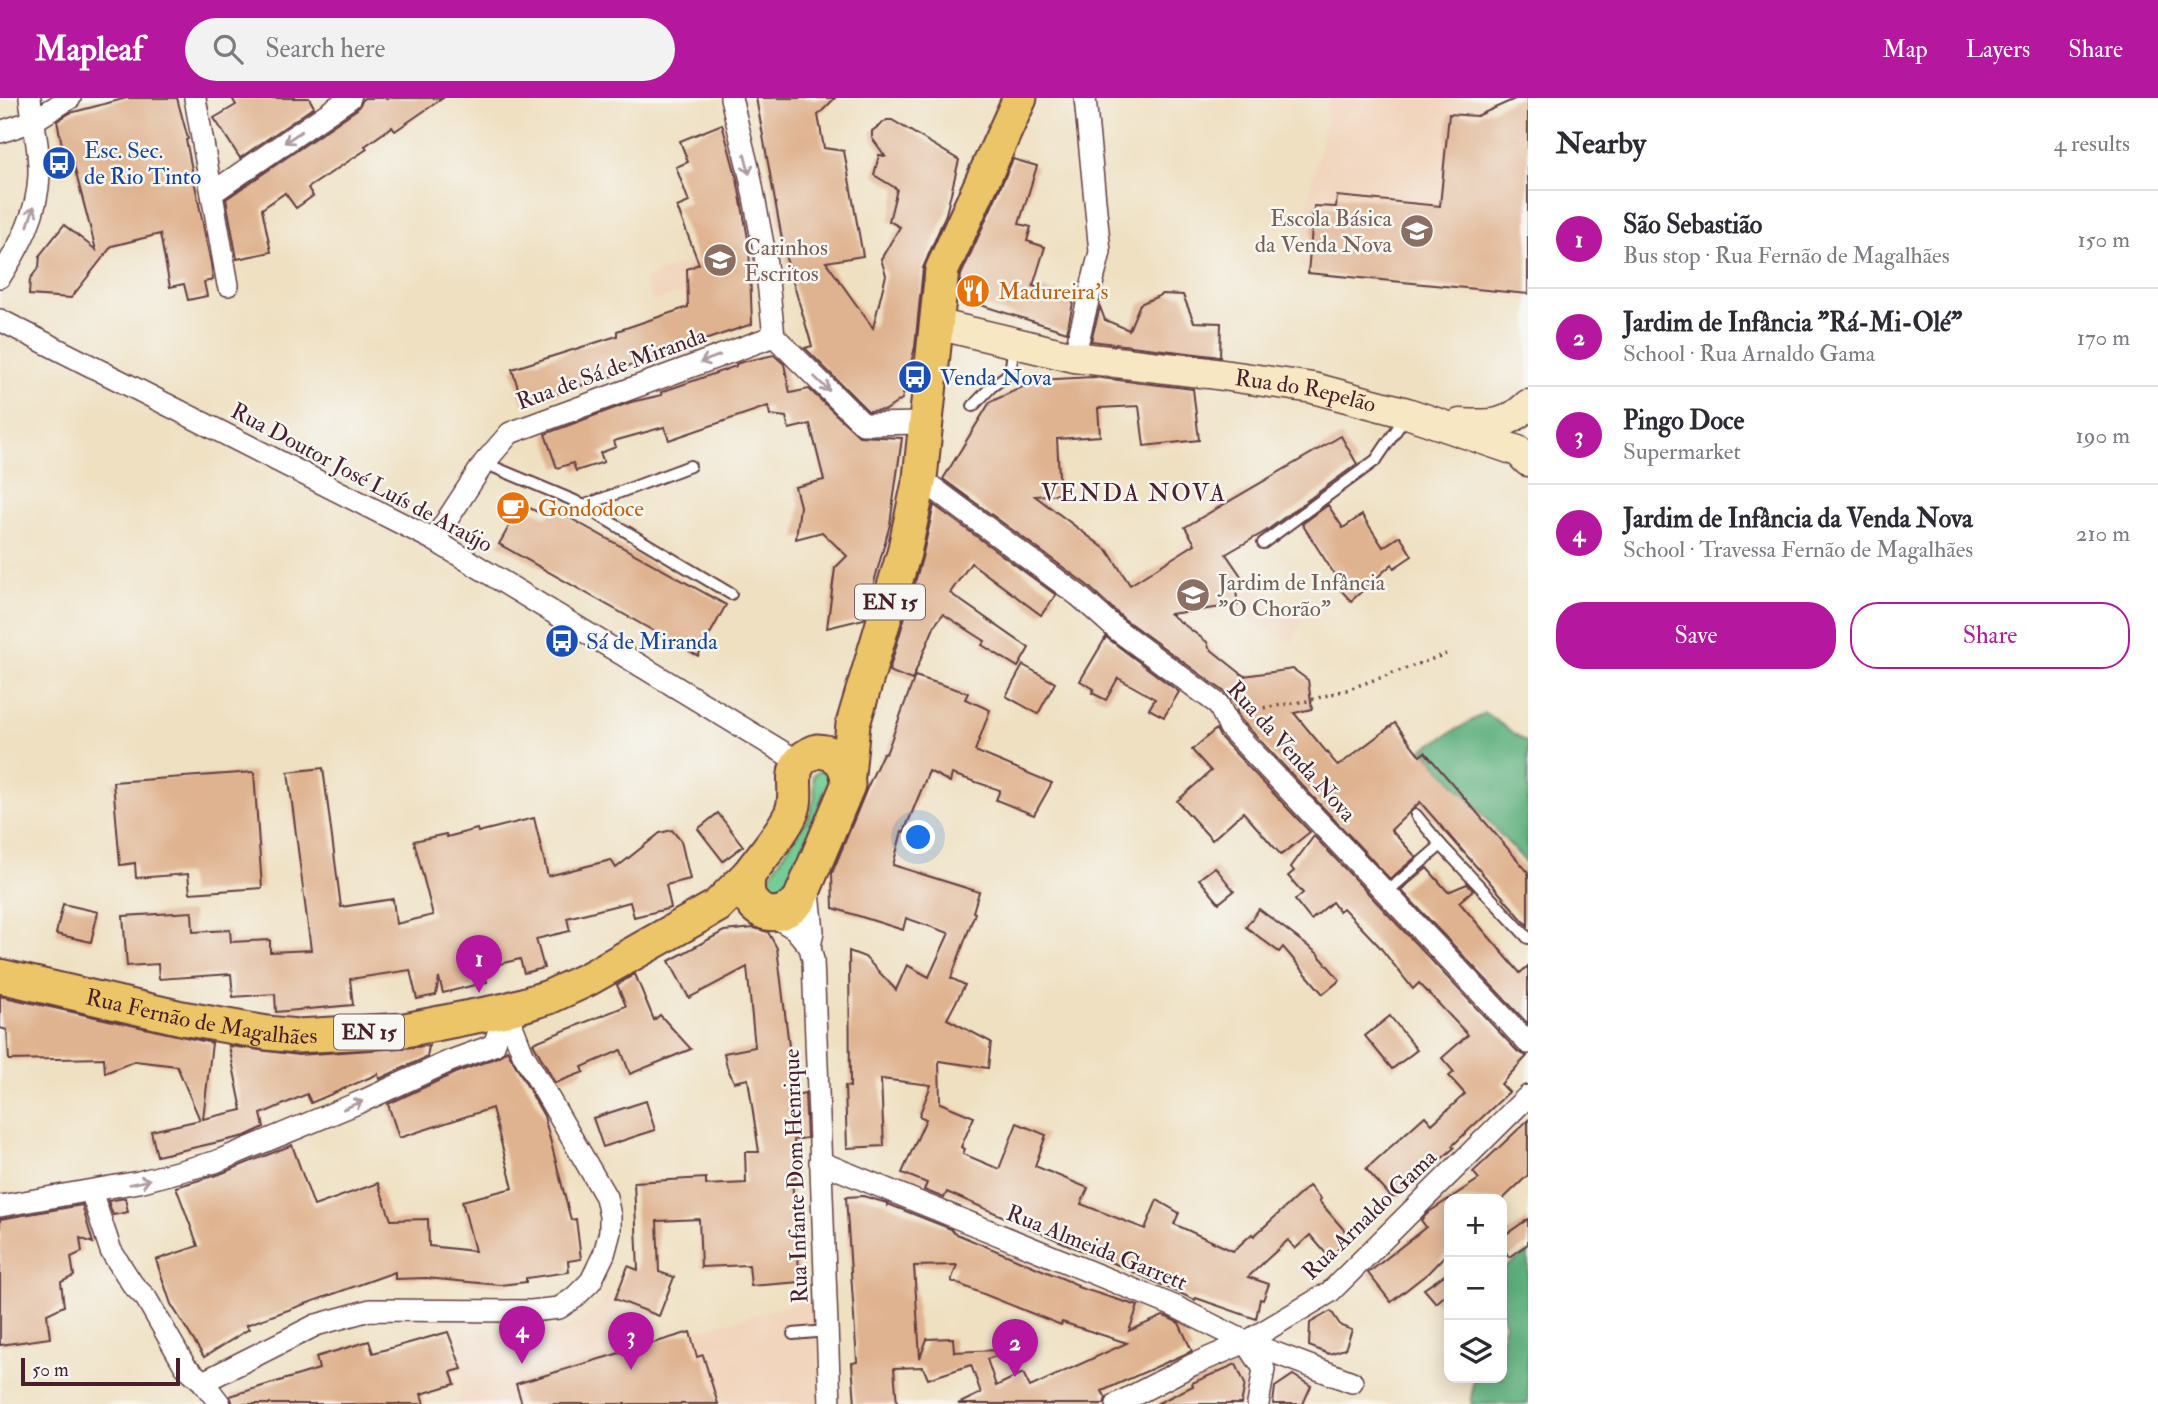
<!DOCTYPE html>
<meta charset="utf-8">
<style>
:root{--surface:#fff;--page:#f2f2f3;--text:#2b2b33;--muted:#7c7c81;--line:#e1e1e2;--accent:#b5179e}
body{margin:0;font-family:"IM FELL Double Pica",serif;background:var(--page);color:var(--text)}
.controls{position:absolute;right:21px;bottom:21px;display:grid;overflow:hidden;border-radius:14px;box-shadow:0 4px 18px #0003}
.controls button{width:63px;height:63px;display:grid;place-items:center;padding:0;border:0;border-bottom:2px solid var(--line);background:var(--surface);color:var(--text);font:35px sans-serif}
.scale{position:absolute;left:21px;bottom:18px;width:159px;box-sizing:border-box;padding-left:7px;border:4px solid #4a1f2b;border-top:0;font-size:19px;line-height:24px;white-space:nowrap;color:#4a1f2b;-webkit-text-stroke:5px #f6f6f2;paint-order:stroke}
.you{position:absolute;left:919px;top:740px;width:24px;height:24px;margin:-18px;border:5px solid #fff;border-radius:50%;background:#1a73e8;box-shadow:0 0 0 10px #1a73e833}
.badge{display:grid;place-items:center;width:46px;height:46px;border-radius:50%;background:var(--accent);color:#fff;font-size:23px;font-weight:700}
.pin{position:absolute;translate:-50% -58px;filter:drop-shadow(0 2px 4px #0008)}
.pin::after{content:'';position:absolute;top:37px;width:24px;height:21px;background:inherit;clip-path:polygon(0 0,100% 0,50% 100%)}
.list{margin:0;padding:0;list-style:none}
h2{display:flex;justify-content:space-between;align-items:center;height:91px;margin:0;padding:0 28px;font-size:30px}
h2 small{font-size:23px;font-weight:400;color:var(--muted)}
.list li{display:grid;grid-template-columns:46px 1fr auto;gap:21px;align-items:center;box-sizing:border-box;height:98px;padding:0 28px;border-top:2px solid var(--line)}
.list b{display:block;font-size:26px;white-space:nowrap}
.list p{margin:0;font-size:23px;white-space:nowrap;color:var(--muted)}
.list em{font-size:23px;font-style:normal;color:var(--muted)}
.actions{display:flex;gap:14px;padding:21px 28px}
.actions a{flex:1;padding:16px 0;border:2px solid var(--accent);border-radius:28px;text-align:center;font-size:24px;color:var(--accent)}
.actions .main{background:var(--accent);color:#fff}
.icon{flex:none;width:38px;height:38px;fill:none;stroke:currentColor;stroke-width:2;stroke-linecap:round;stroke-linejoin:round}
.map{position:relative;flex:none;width:1528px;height:1306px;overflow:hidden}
header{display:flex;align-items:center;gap:42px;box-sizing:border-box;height:98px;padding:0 35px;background:var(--accent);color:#fff}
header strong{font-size:33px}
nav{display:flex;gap:38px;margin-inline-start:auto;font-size:24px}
.search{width:490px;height:63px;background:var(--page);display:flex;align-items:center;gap:18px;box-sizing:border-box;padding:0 24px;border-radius:38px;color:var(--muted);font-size:26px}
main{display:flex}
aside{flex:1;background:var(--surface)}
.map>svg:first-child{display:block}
</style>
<header>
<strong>Mapleaf</strong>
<div class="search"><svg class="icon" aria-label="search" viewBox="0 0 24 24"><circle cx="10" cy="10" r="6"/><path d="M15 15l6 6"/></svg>Search here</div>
<nav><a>Map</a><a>Layers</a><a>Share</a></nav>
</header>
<main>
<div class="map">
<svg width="1528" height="1306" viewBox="0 0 1528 1306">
<rect width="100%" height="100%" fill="#f6f6f2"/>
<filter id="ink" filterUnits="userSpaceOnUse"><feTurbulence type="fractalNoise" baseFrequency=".0143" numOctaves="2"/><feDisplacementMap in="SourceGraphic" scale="14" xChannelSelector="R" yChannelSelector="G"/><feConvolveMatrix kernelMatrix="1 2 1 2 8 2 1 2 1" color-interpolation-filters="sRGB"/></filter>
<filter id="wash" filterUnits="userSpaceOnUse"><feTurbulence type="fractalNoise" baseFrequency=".00686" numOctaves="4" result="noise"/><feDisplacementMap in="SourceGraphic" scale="28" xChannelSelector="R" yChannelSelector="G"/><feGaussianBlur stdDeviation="1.57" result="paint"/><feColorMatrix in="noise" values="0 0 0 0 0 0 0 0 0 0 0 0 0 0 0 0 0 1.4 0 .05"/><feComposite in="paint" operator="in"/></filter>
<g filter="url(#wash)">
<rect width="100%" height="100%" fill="#efe0c1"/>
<g fill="#f2d5bd">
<path d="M1330 0H1484L1507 37 1528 41V203L1300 170 1310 95Z"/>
<path d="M750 147V182L722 186 652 203 643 182 725 148Z"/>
<path d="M1187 438 1215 472 1231 463 1241 479 1303 523 1292 545 1215 504 1181 526 1152 548 1104 504 1168 466Z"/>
<path d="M606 1193 650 1245 816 1200 820 1306H447L460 1302 461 1228 466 1233 528 1235 568 1230 584 1221 597 1210 605 1200Z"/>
<path d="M1018 1249 1047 1306H1012L984 1252Z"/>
</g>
<path fill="#73cd94" stroke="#5e7660" stroke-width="2" d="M819 673H825L829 682 787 789 781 795 773 794 768 788V780L809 719 815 699 813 678Z"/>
<g fill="#5eb07e" stroke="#546854" stroke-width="2">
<path d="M1485 615 1528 645V767L1423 651Z"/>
<path d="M1528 1154V1306H1471L1473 1280H1502V1235L1505 1226 1502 1215V1172Z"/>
</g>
<g id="blocks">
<g fill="#e0b390" fill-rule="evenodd">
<path d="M127 0H177L188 41 186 42 211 166 213 182 204 184 207 198 188 202 184 186 170 189 160 136 112 148 71 200 29 197 30 181 39 169 40 157 64 127 96 152 73 64 66 66 57 23 70 15Z"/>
<path d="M232 0H309L314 9 240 60 214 20 236 7Z"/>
<path d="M364 0H443L395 33 392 29 365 48 367 51 308 90 313 98 296 110 285 95 262 111 271 154 237 161 226 101 357 11Z"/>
<path d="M756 0H835L818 17 824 50 844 53 863 158 826 164 873 230 886 177 881 161 900 129 889 123 897 91 874 77 879 57 885 58 872 40V33L887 22H892L959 62 946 116 923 170 915 249 902 301 886 312 868 313 805 250 812 248 785 157Z"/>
<path d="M1517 0H1528V196L1308 175 1314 108 1336 109 1337 98 1440 108 1449 16 1477 18Z"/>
<path d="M722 26 737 81 749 146 752 226 625 269 614 274 615 277 523 306 512 271 617 238V233L688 209 687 171 699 166 677 109 689 104 676 69 688 64 680 43Z"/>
<path d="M1013 61 1037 68 1019 126 1031 129 1027 143 1045 149 1033 188 1074 200 1067 234 958 200 961 177Z"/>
<path d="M1163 196 1183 197 1194 224 1221 225 1220 259 1091 243 1100 209 1105 222 1129 232 1140 206Z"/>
<path d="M774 257 784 266 790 295 809 291 859 338 902 340 890 426 864 521 827 530 835 470 847 458 822 434 796 441 800 408 795 389 824 382 810 326 789 331 786 319 770 317 768 308 669 342 664 329 614 343 616 349 600 355 604 364 576 373 573 365 557 370 545 336 631 304 662 297 661 294 736 268V266L742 264Z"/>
<path d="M1093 279 1193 291 1199 342 1144 348 1139 308 1098 310 1100 338 1057 341 1060 396 1035 398 1108 453 1130 487 1195 446 1185 429 1341 338 1357 366 1266 433 1226 456 1243 481 1235 486 1238 507 1170 516 1207 544 1209 550 1244 578 1293 571 1308 582 1312 611 1294 615 1338 668 1395 625 1420 658 1425 654 1528 774V828L1420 704 1391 732 1416 759 1390 781 1241 622 1236 613 1239 611 1226 595 1124 521 1087 487 943 381 990 304 1038 282Z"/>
<path d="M522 406 547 419 552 410 726 507 698 558 499 446Z"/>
<path d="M934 407 1056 497 1041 517 971 465 950 495 1029 550 1018 569 982 547 985 543 943 516 935 527 912 582 889 573 922 460Z"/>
<path d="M1328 407 1343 430 1362 417 1383 449 1400 438 1412 458 1394 470 1392 466 1351 503 1337 488 1340 485 1302 426Z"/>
<path d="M1106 539 1179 594 1164 619 1149 611 1155 601 1118 580 1106 602 1092 595 1094 591 1080 583Z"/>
<path d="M1023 567 1055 585 1038 616 1006 598Z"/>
<path d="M915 578 968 595 965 601 990 612 975 653 1052 685 1034 717 996 702 1000 692 952 676 950 684 929 673 904 734 902 733 893 767 979 794 973 814 975 815 951 880 965 887 947 921 991 944 988 970 939 963 940 1005 974 1019 961 1049 965 1051 963 1056 999 1071 1017 1025 1046 1037 1035 1068 1088 1090 1081 1106 1145 1131 1157 1102 1179 1115 1174 1126 1233 1153 1252 1136 1254 1138 1309 1088 1321 1101 1319 1103 1351 1140 1329 1159 1310 1137 1295 1151 1288 1142 1248 1179 1269 1186 1263 1202 1260 1201 1256 1221 1196 1200 1195 1202 1133 1174 1134 1173 1094 1158 947 1094 944 1100 924 1092 927 1085 902 1075 926 1021 919 1018 931 987 881 981 884 1048 847 1050 845 988 850 989 849 853 865 859 896 892 907 867 929 879 949 835 906 820 903 832 833 810 832 775 867 690 883 655 886 656Z"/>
<path d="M1216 631 1220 639 1310 734 1281 757 1243 714 1212 742 1177 703 1211 673 1192 652Z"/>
<path d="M323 670 341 809 393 801 396 826 433 817 414 743 446 736 447 739 477 731 478 734 534 720 548 778 611 762 616 770 660 735 672 732 681 743 690 781 666 787 671 810 634 819 630 804 567 820 570 833 536 841 544 870 524 875 520 861 483 870 487 884 443 895 439 880 436 897 417 901 410 872 350 881 353 907 276 914 275 896 233 899 231 876 159 881 158 866 127 868 123 818 192 814 193 834 230 832 231 844 270 842V854L311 852 288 674Z"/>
<path d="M254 674 262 790 190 795 188 776 136 780 135 765 120 767 113 684Z"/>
<path d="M718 715 743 748 723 763 698 731Z"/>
<path d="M1314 738 1518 954 1527 958 1501 986 1509 994 1452 1048 1454 1050 1397 1099H1391L1366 1071 1425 1018 1432 1026 1465 996 1449 978 1454 974 1442 960 1468 937 1419 885 1413 891 1379 848 1343 810 1339 813 1332 804 1311 822 1295 802 1303 795 1288 778 1294 773 1291 769Z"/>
<path d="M1215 769 1234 793 1219 805 1199 781Z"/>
<path d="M1427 770 1448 794 1467 786 1473 792 1459 804 1520 875 1528 868V926L1401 792Z"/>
<path d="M63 806 98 814 91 844 56 836Z"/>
<path d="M1259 811 1317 855 1340 882 1323 896 1283 849 1279 854 1246 829Z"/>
<path d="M754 830 768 834 777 850 795 997 805 995 807 1040 794 1042 796 1080 792 1081 800 1184 751 1188 749 1167 701 1169 699 1121 657 1123 659 1174 674 1179 659 1218 615 1201 628 1168 638 1172 634 1084 706 1080V1087L746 1085 745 1054H759L748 981 734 984 727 969 724 955 755 949 747 869 689 900 669 863 724 833Z"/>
<path d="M635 876 654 922 660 917 691 951 630 976 621 952 582 969 584 974 555 985 533 945 626 908 617 887Z"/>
<path d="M0 898 212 945 203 1021 242 1012 229 948 298 957 429 948 427 959 379 981 378 976 311 1005 307 996 261 1016 264 1029 245 1038 157 1058 151 1033 200 1022 177 968 135 963 105 975 104 960 9 962 7 932 0 930Z"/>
<path d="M1390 918 1417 952 1392 971 1365 938Z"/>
<path d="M507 952 544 1018 571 1122 576 1121 581 1161 568 1163 569 1174 526 1180V1184L500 1187 426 1180 395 1181V1174L246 1227 249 1231 204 1259 171 1206 156 1162 198 1148 176 1089 220 1076 292 1047 314 1108 378 1085 391 1122 428 1121 429 1148 475 1153 462 1103 513 1090 492 1010 399 1040 388 1006 455 975 498 959Z"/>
<path d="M646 1003 655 1032 603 1049 593 1020Z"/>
<path d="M1528 1022V1077L1503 1101H1449V1153L1428 1175 1391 1204 1368 1175 1426 1129 1421 1122 1429 1114 1479 1081 1473 1074Z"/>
<path d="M863 1098 887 1105V1109L888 1106 951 1131 954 1135 1078 1187 1077 1189 1138 1208 1129 1233 1163 1218 1169 1220 1179 1225 1192 1253 1102 1293 1106 1300 1104 1306H958L981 1295 971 1267 928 1281 923 1269 894 1270 897 1306H855L852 1265 857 1264 846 1099ZM957 1167 951 1183 1061 1227 1062 1224 1127 1245 1030 1289 1023 1275 996 1288 987 1261 999 1257 998 1252 954 1254 953 1240 927 1241 920 1260 914 1168Z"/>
<path d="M125 1100 128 1114 113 1117 108 1103Z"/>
<path d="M82 1107 93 1145 80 1140 82 1154 71 1159 74 1178 61 1184 64 1208 47 1216 50 1240 0 1247V1121Z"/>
<path d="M1528 1121V1146L1509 1159 1502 1148V1139Z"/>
<path d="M1449 1174V1194L1436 1205 1424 1191Z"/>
<path d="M1331 1213 1341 1228 1352 1232 1345 1251 1329 1256 1309 1248 1310 1225Z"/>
<path d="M448 1234 462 1271 451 1274 455 1286 421 1296 424 1306H233L230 1298 319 1271 316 1259 369 1243 373 1255Z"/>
<path d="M690 1234 697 1259 703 1257 718 1306H522L516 1286Z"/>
<path d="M1236 1266 1245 1286 1241 1306H1156L1193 1288 1192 1285Z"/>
<path d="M1293 1277 1311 1288 1303 1306H1273L1275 1289Z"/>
</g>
</g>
</g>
<g filter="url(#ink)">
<use href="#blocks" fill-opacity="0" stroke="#633c42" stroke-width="2"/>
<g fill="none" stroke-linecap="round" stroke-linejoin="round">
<g stroke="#633c42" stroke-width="14">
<g id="lane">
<path d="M973 308 991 289 1010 275 1014 247"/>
<path d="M484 365 575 403 731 496"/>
<path d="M583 408 690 368"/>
<path d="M1263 445 1376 362 1406 318"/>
<path d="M1416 717 1441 747 1528 840"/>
<path d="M1387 794 1441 747"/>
<path d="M793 1236 827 1233"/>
</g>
</g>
<g stroke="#633c42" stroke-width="24">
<g id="street">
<path d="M195 0 228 187"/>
<path d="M731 0 750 78 765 157 774 238 863 326 924 325"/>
<path d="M0 34 33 23 70 0"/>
<path d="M212 95 350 0"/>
<path d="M0 179C20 148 38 115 39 77 40 52 33 25 30 0"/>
<path d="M0 222 434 442 799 664"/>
<path d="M1074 259 1100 154 1085 0"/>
<path d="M920 380 1079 498 1116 531 1218 606 1230 630 1528 945"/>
<path d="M434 442 484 365 510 335 774 238"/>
<path d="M808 785 813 833 810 849 813 862 830 1306"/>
<path d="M772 817 795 831 810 849"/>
<path d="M820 1064 1174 1208 1246 1244 1352 1284"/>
<path d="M91 1093 111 1153 133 1187 146 1200 185 1268 203 1284 220 1306"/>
<path d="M0 1108 139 1084 215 1064 365 1002 450 963 494 947 506 912"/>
<path d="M1246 1244 1264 1271 1258 1306"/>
<path d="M203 1284 316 1227 370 1212 531 1213 559 1210 574 1200 591 1183 604 1156 610 1134V1118L606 1099 523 956 506 912"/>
<path d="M1117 1306 1192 1267 1246 1244 1330 1194 1528 998"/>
</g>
</g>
<g stroke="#633c42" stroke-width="33">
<g id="secondary">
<path id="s1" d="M936 226 1074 259 1209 275 1313 290 1407 315 1518 353 1528 363"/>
<path d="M1460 326C1491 327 1505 329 1528 307"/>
</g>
</g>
<g stroke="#633c42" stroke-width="37">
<g id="primary">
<path d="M817 653C838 654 848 666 848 687L800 801C777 830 739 813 749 776 762 758 780 738 790 718 804 692 779 667 817 653Z"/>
<path d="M848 677 853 626 904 455 920 380 942 172 1020 0"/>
<path id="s2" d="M0 878 182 920 267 935 297 938 405 932 506 912 549 899 588 881 717 808 749 776"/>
</g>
</g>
<path stroke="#633c42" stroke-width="3.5" stroke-dasharray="2 5" stroke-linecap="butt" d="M1243 613 1307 603 1346 592 1446 556"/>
<use href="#lane" stroke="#fff" stroke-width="10"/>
<use href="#street" stroke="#fff" stroke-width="21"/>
<use href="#secondary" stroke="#f7e8c3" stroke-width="30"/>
<use href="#primary" stroke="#ecc569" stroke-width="33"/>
</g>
<defs><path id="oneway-shaft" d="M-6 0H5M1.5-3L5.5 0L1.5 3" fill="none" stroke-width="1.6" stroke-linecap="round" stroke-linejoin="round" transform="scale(1.75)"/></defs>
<g stroke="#ae9aa0">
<use href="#oneway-shaft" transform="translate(293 39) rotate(146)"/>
<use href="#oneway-shaft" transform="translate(747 66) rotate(76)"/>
<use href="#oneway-shaft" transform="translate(31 118) rotate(-72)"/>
<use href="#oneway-shaft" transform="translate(710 261) rotate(160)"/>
<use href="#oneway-shaft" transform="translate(822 286) rotate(44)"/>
<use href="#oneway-shaft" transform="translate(353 1007) rotate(-23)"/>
<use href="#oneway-shaft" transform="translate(140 1084) rotate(-13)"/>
</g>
</g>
<defs>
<g id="bus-disc" transform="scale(1.75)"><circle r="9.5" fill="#1a4fb4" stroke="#f6f6f2"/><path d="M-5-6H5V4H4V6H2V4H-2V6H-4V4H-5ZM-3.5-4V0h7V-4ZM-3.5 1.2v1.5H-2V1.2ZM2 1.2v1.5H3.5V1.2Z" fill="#fff"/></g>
<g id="school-disc" transform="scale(1.75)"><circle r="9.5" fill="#8d6e63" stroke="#f6f6f2"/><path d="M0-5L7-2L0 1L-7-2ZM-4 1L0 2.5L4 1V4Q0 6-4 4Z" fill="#fff"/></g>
<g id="restaurant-disc" transform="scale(1.75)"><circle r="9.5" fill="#e8710a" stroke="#f6f6f2"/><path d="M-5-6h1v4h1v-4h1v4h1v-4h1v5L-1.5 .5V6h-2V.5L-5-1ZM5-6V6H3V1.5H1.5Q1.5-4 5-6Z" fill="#fff"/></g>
<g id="cafe-disc" transform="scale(1.75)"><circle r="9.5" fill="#e8710a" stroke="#f6f6f2"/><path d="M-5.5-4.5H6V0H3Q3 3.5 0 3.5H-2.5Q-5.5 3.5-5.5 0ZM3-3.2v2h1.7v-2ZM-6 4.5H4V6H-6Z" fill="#fff"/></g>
</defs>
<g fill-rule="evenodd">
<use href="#bus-disc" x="59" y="65"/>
<use href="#school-disc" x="1417" y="133"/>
<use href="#school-disc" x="720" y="162"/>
<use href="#restaurant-disc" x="973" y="193"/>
<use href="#bus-disc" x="915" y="279"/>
<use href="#cafe-disc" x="513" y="410"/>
<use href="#school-disc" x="1193" y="497"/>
<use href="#bus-disc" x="562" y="543"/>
</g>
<g text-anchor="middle" stroke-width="5" stroke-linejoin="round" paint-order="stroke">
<g fill="#f6f6f2" stroke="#7e6067" stroke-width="2">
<rect x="855" y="486.5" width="70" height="35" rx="5"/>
<rect x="334" y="916.5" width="70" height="35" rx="5"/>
</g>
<g font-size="21" font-weight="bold" fill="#4a1f2b">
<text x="890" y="511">EN 15</text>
<text x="369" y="941">EN 15</text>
</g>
<g font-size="23" fill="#164399" stroke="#f6f6f2" text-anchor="start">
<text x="84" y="60">Esc. Sec.<tspan x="84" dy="26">de Rio Tinto</tspan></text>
<text x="940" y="287">Venda Nova</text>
<text x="586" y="551">Sá de Miranda</text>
</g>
<g font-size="23" fill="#785e54" stroke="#f6f6f2" text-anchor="start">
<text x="1392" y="128" text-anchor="end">Escola Básica<tspan x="1392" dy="26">da Venda Nova</tspan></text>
<text x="744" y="157">Carinhos<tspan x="744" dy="26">Escritos</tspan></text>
<text x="1218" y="492">Jardim de Infância<tspan x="1218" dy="26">"O Chorão"</tspan></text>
</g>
<g font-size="23" fill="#c56008" stroke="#f6f6f2" text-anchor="start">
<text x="998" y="201">Madureira's</text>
<text x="538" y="418">Gondodoce</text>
</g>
<g font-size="23" fill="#4a1f2b" stroke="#f6f6f2">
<text transform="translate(611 270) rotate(-20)" y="8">Rua de Sá de Miranda</text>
<text dy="8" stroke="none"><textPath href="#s1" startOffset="376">Rua do Repelão</textPath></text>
<text transform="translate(362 379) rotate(28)" y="8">Rua Doutor José Luís de Araújo</text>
<text transform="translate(1292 653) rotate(48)" y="8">Rua da Venda Nova</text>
<text dy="8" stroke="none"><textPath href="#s2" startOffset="206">Rua Fernão de Magalhães</textPath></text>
<text transform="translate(795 1078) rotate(-92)" y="8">Rua Infante Dom Henrique</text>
<text transform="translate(1369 1116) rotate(-44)" y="8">Rua Arnaldo Gama</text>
<text transform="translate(1097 1149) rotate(22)" y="8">Rua Almeida Garrett</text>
</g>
<g font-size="24" letter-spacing="2" fill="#4a1f2b" stroke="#f6f6f2">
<text x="1134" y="403">VENDA NOVA</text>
</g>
</g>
</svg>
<div class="controls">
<button>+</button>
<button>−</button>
<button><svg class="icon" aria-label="layers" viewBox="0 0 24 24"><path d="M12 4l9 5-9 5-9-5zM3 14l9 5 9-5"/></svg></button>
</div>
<div class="scale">50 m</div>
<div class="you"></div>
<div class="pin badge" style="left:479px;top:895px">1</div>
<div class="pin badge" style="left:1015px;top:1279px">2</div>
<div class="pin badge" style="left:631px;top:1272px">3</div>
<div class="pin badge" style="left:522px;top:1266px">4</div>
</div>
<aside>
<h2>Nearby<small>4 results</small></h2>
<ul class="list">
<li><span class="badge">1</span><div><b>São Sebastião</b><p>Bus stop · Rua Fernão de Magalhães</p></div><em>150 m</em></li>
<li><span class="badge">2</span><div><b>Jardim de Infância &quot;Rá-Mi-Olé&quot;</b><p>School · Rua Arnaldo Gama</p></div><em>170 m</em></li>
<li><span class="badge">3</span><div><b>Pingo Doce</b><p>Supermarket</p></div><em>190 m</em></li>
<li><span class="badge">4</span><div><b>Jardim de Infância da Venda Nova</b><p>School · Travessa Fernão de Magalhães</p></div><em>210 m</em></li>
</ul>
<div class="actions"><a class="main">Save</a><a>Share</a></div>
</aside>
</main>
